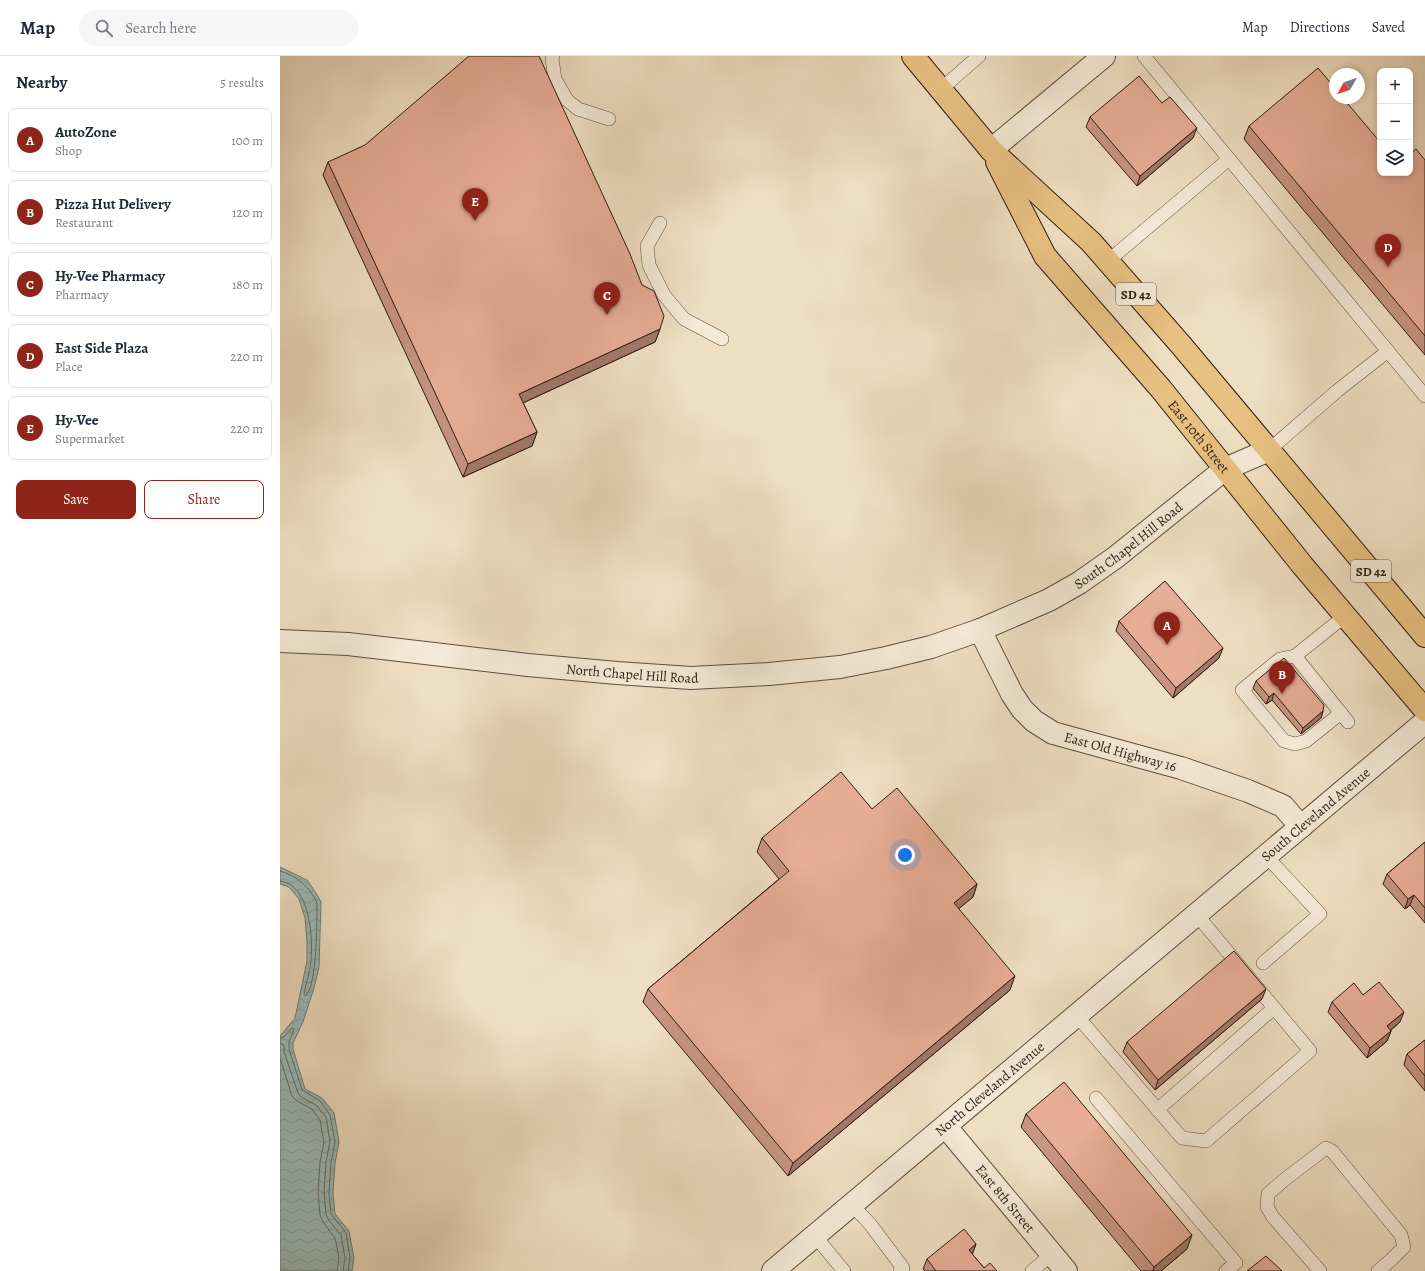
<!DOCTYPE html>
<meta charset="utf-8">
<style>
:root{--surface:#fff;--page:#f6f6f7;--text:#1f2937;--muted:#747a83;--line:#e0e1e3;--accent:#8f2418}
body{margin:0;font-family:Alegreya,serif;background:var(--page);color:var(--text)}
.controls{position:absolute;right:12px;top:12px;display:grid;overflow:hidden;border-radius:8px;box-shadow:0 2px 6px #0003}
.controls button{width:36px;height:36px;display:grid;place-items:center;padding:0;border:0;border-bottom:1px solid var(--line);background:var(--surface);color:var(--text);font:20px sans-serif}
.compass{position:absolute;left:1049px;top:12px;width:36px;height:36px;border-radius:50%;background:var(--surface);box-shadow:0 2px 6px #0003;rotate:230deg}
.you{position:absolute;left:625px;top:799px;width:14px;height:14px;margin:-10px;border:3px solid #fff;border-radius:50%;background:#1a73e8;box-shadow:0 0 0 6px #1a73e833}
.badge{display:grid;place-items:center;width:26px;height:26px;border-radius:50%;background:var(--accent);color:#fff;font-size:13px;font-weight:700}
.pin{position:absolute;translate:-50% -33px;filter:drop-shadow(0 1px 2px #0008)}
.pin::after{content:'';position:absolute;top:21px;width:14px;height:12px;background:inherit;clip-path:polygon(0 0,100% 0,50% 100%)}
.list{margin:0;padding:0;list-style:none}
h2{display:flex;justify-content:space-between;align-items:center;height:52px;margin:0;padding:0 16px;font-size:17px}
h2 small{font-size:13px;font-weight:400;color:var(--muted)}
.list li{display:grid;grid-template-columns:26px 1fr auto;gap:12px;align-items:center;box-sizing:border-box;height:64px;margin:0 8px 8px;padding:0 8px;border:1px solid var(--line);border-radius:8px}
.list b{display:block;font-size:15px;white-space:nowrap}
.list p{margin:0;font-size:13px;white-space:nowrap;color:var(--muted)}
.list em{font-size:13px;font-style:normal;color:var(--muted)}
.actions{display:flex;gap:8px;padding:12px 16px}
.actions a{flex:1;padding:9px 0;border:1px solid var(--accent);border-radius:8px;text-align:center;font-size:14px;color:var(--accent)}
.actions .main{background:var(--accent);color:#fff}
.icon{flex:none;width:22px;height:22px;fill:none;stroke:currentColor;stroke-width:2;stroke-linecap:round;stroke-linejoin:round}
.map{position:relative;flex:none;width:1145px;height:1215px;overflow:hidden}
header{display:flex;align-items:center;gap:24px;box-sizing:border-box;height:56px;padding:0 20px;background:var(--surface);border-bottom:1px solid var(--line)}
header strong{font-size:19px}
nav{display:flex;gap:22px;margin-inline-start:auto;font-size:14px}
.search{width:280px;height:36px;background:var(--page);display:flex;align-items:center;gap:10px;box-sizing:border-box;padding:0 14px;border-radius:22px;color:var(--muted);font-size:15px}
main{display:flex}
aside{flex:1;background:var(--surface)}
.map>svg:first-child{display:block}
</style>
<header>
<strong>Map</strong>
<div class="search"><svg class="icon" aria-label="search" viewBox="0 0 24 24"><circle cx="10" cy="10" r="6"/><path d="M15 15l6 6"/></svg>Search here</div>
<nav><a>Map</a><a>Directions</a><a>Saved</a></nav>
</header>
<main>
<aside>
<h2>Nearby<small>5 results</small></h2>
<ul class="list">
<li><span class="badge">A</span><div><b>AutoZone</b><p>Shop</p></div><em>100 m</em></li>
<li><span class="badge">B</span><div><b>Pizza Hut Delivery</b><p>Restaurant</p></div><em>120 m</em></li>
<li><span class="badge">C</span><div><b>Hy-Vee Pharmacy</b><p>Pharmacy</p></div><em>180 m</em></li>
<li><span class="badge">D</span><div><b>East Side Plaza</b><p>Place</p></div><em>220 m</em></li>
<li><span class="badge">E</span><div><b>Hy-Vee</b><p>Supermarket</p></div><em>220 m</em></li>
</ul>
<div class="actions"><a class="main">Save</a><a>Share</a></div>
</aside>
<div class="map">
<svg width="1145" height="1215" viewBox="0 0 1145 1215">
<defs>
<pattern id="water-waves" width="16" height="10" patternUnits="userSpaceOnUse"><rect width="16" height="10" fill="#9bbcba"/><path d="M0 5q4-4 8 0t8 0" fill="none" stroke="#86a19f"/></pattern>
</defs>
<rect width="100%" height="100%" fill="#efdfc2"/>
<filter id="stains"><feTurbulence type="fractalNoise" baseFrequency=".005" numOctaves="4"/><feColorMatrix values="0 0 0 0 .2 0 0 0 0 .09 0 0 0 0 .02 0 0 0 .5 -.17"/></filter>
<radialGradient id="worn" r=".72"><stop offset=".6" stop-color="#630" stop-opacity="0"/><stop offset="1" stop-color="#630" stop-opacity=".3"/></radialGradient>
<path fill="url(#water-waves)" stroke="#6f7c77" d="M0 811 27 824 36 837 41 846 39 911 34 932 23 966 13 987V993L25 1033 42 1042 54 1057 59 1086 55 1107 53 1137 55 1158 69 1175 74 1202 72 1215H0V980L15 962 27 905V885L25 862 19 843 9 831 0 828Z"/>
<g fill="none" stroke-linecap="round" stroke-linejoin="round">
<g stroke="#646c66" stroke-width="1">
<path d="M0 815C17 820 30 831 37 847 37 867 37 927 26 940L24 938C26 927 30 916 31 905 33 881 30 828 0 825"/>
<path d="M0 982 4 981 12 972 14 973 9 986V993L22 1034 40 1045 50 1059 55 1086 51 1107 49 1137 51 1158 66 1177 70 1202 68 1215"/>
<path d="M0 987 4 989V996L18 1037 21 1041 36 1049 46 1061 50 1086 46 1106 44 1137 46 1158 48 1163 61 1179 65 1202 63 1215"/>
<path d="M0 1002 12 1040 17 1045 32 1053 40 1064 44 1086 40 1106 38 1136 40 1159 43 1166 55 1182 59 1202 57 1215"/>
</g>
<g stroke="#5e4c3e" stroke-width="14">
<g id="service">
<path d="M273 0 272 3 275 23 287 44 298 53 329 63"/>
<path d="M864 0 1145 340"/>
<path d="M661 33 699 0"/>
<path d="M380 167 367 190 369 209 384 239 404 263 442 283"/>
<path d="M828 205 949 103"/>
<path d="M989 394 1057 335 1108 295"/>
<path d="M1065 560 1015 600 1068 666"/>
<path d="M1015 600 1000 603 962 634 1004 685 1015 688 1026 685 1061 657"/>
<path d="M983 907 1040 858 986 800"/>
<path d="M797 960 902 1082 926 1085 1030 995 917 859"/>
<path d="M816 1042 956 1207 946 1215"/>
<path d="M877 1054 994 952"/>
<path d="M572 1149 590 1168 623 1212 620 1215"/>
<path d="M535 1180 564 1215"/>
<path d="M752 1215 772 1198"/>
<path d="M1040 1215 993 1161 987 1151 988 1138 1004 1124 1046 1092 1052 1095 1121 1179 1124 1191 1111 1204 1098 1215"/>
</g>
</g>
<g stroke="#5e4c3e" stroke-width="24">
<g id="minor">
<path d="M711 94 824 0"/>
<path id="s1" d="M700 574 732 638 742 653 754 665 773 677 901 712 968 735 1003 750 1021 771"/>
<path id="s2" d="M0 585 68 588 248 609 337 617 411 622 489 618 560 611 606 602 651 591 700 574 769 544 799 527 836 501 945 413 989 394"/>
<path id="s3" d="M666 1071 786 1215"/>
</g>
</g>
<g stroke="#5e4c3e" stroke-width="24">
<g id="tertiary">
<path id="s4" d="M493 1215 1145 666"/>
</g>
</g>
<g stroke="#2d1b12" stroke-width="24">
<g id="primary">
<path d="M633 0 711 94 811 186 901 289 1145 580"/>
<path id="s5" d="M717 106 765 200 881 333 1023 510 1145 654"/>
</g>
</g>
<use href="#service" stroke="#f5ead7" stroke-width="13"/>
<use href="#minor" stroke="#f5ead7" stroke-width="22"/>
<use href="#tertiary" stroke="#f5ead7" stroke-width="22"/>
<use href="#primary" stroke="#e8c081" stroke-width="22"/>
</g>
<g fill="#c79581" stroke="#2d1b12">
<path d="M810 61 913 82 857 130 806 71Z"/>
<path d="M969 70 1100 117H1130L1145 104V299L964 83Z"/>
<path d="M48 106 362 229 380 273 375 286 243 347 257 376 252 390 183 421 43 119Z"/>
<path d="M839 565 939 602 893 642 836 575Z"/>
<path d="M976 625 1043 655 1041 662 1021 678 992 644 986 648 973 632Z"/>
<path d="M592 753 697 828 693 841 678 853 730 934 508 1120 363 946 368 933 499 823 477 796 482 782Z"/>
<path d="M1145 786V867L1130 849 1125 853 1103 828 1107 818Z"/>
<path d="M1083 939 1120 966 1111 974V975L1107 985 1087 1002 1048 956 1052 946Z"/>
<path d="M982 943 875 1034 843 996 847 986Z"/>
<path d="M1145 984V1035L1124 1009 1127 998Z"/>
<path d="M746 1058 907 1193 881 1215H861L741 1071Z"/>
<path d="M696 1188 692 1198 704 1212 717 1215H645L643 1213 647 1203Z"/>
</g>
<g fill="#a27969" stroke="#2d1b12">
<path d="M917 72 913 82 857 130 860 120Z"/>
<path d="M380 273 375 286 234 351 239 338Z"/>
<path d="M257 376 252 390 183 421 188 408Z"/>
<path d="M943 592 939 602 893 642 896 632Z"/>
<path d="M994 637 992 644 986 648 989 641Z"/>
<path d="M1043 655 1041 662 1021 678 1023 672Z"/>
<path d="M697 828 693 841 669 861 674 847Z"/>
<path d="M1134 839 1130 849 1125 853 1128 843Z"/>
<path d="M735 920 730 934 508 1120 513 1107Z"/>
<path d="M986 933 982 943 875 1034 878 1024Z"/>
<path d="M1124 956 1120 966 1104 980 1107 970Z"/>
<path d="M1111 975 1107 985 1087 1002 1090 992Z"/>
<path d="M912 1179 907 1193 881 1215H873L874 1211Z"/>
<path d="M696 1188 692 1199 689 1194Z"/>
</g>
<g fill="#e7ad96" stroke="#2d1b12">
<path d="M189 0H259L350 198 362 229 374 235 384 260 380 273 239 338 257 376 188 408 48 106 85 89Z"/>
<path d="M1038 12 1055 32V42H1063L1100 86V117H1130V98L1136 93 1145 104V280L969 70Z"/>
<path d="M859 20 882 47 890 41 917 72 860 120 810 61Z"/>
<path d="M885 525 943 592 896 632 839 565Z"/>
<path d="M1004 602 1044 649 1043 655 1023 672 994 637 989 641 976 625Z"/>
<path d="M561 716 592 753 617 732 697 828 674 847 735 920 513 1107 368 933 509 815 482 782Z"/>
<path d="M1145 786V852L1134 839 1128 843 1107 818Z"/>
<path d="M954 895 986 933 878 1024 847 986Z"/>
<path d="M1099 926 1124 956 1107 970 1111 975 1090 992 1052 946 1074 927 1083 939Z"/>
<path d="M1145 984V1020L1127 998Z"/>
<path d="M784 1026 912 1179 874 1211 746 1058Z"/>
<path d="M684 1173 696 1188 689 1194 704 1212 710 1207 717 1215H656L647 1203Z"/>
<path d="M986 1200 1002 1215H967Z"/>
</g>
<g text-anchor="middle" stroke-width="3.5" stroke-linejoin="round" paint-order="stroke">
<g fill="#f5ead7" stroke="#69594d" stroke-width="1">
<rect x="836" y="227" width="40" height="22" rx="3"/>
<rect x="1071" y="504" width="40" height="22" rx="3"/>
</g>
<g font-size="13" font-weight="bold" fill="#2d1b12">
<text x="856" y="243">SD 42</text>
<text x="1091" y="520">SD 42</text>
</g>
<g font-size="14" fill="#2d1b12" stroke="#f5ead7">
<text dy="5" stroke="none"><textPath href="#s5" startOffset="343">East 10th Street</textPath></text>
<text dy="5" stroke="none"><textPath href="#s2" startOffset="879">South Chapel Hill Road</textPath></text>
<text dy="5" stroke="none"><textPath href="#s2" startOffset="354">North Chapel Hill Road</textPath></text>
<text dy="5" stroke="none"><textPath href="#s1" startOffset="199">East Old Highway 16</textPath></text>
<text dy="5" stroke="none"><textPath href="#s4" startOffset="709">South Cleveland Avenue</textPath></text>
<text dy="5" stroke="none"><textPath href="#s4" startOffset="283">North Cleveland Avenue</textPath></text>
<text dy="5" stroke="none"><textPath href="#s3" startOffset="93">East 8th Street</textPath></text>
</g>
</g>
<rect width="100%" height="100%" filter="url(#stains)"/>
<rect width="100%" height="100%" fill="url(#worn)"/>
</svg>
<div class="controls">
<button>+</button>
<button>−</button>
<button><svg class="icon" aria-label="layers" viewBox="0 0 24 24"><path d="M12 4l9 5-9 5-9-5zM3 14l9 5 9-5"/></svg></button>
</div>
<svg class="compass" viewBox="-18 -18 36 36"><path d="M0-13l5 13h-10z" fill="#e53935"/><path d="M0 13l5-13h-10z" fill="#747a83"/></svg>
<div class="you"></div>
<div class="pin badge" style="left:887px;top:589px">A</div>
<div class="pin badge" style="left:1002px;top:638px">B</div>
<div class="pin badge" style="left:327px;top:259px">C</div>
<div class="pin badge" style="left:1108px;top:211px">D</div>
<div class="pin badge" style="left:195px;top:165px">E</div>
</div>
</main>
